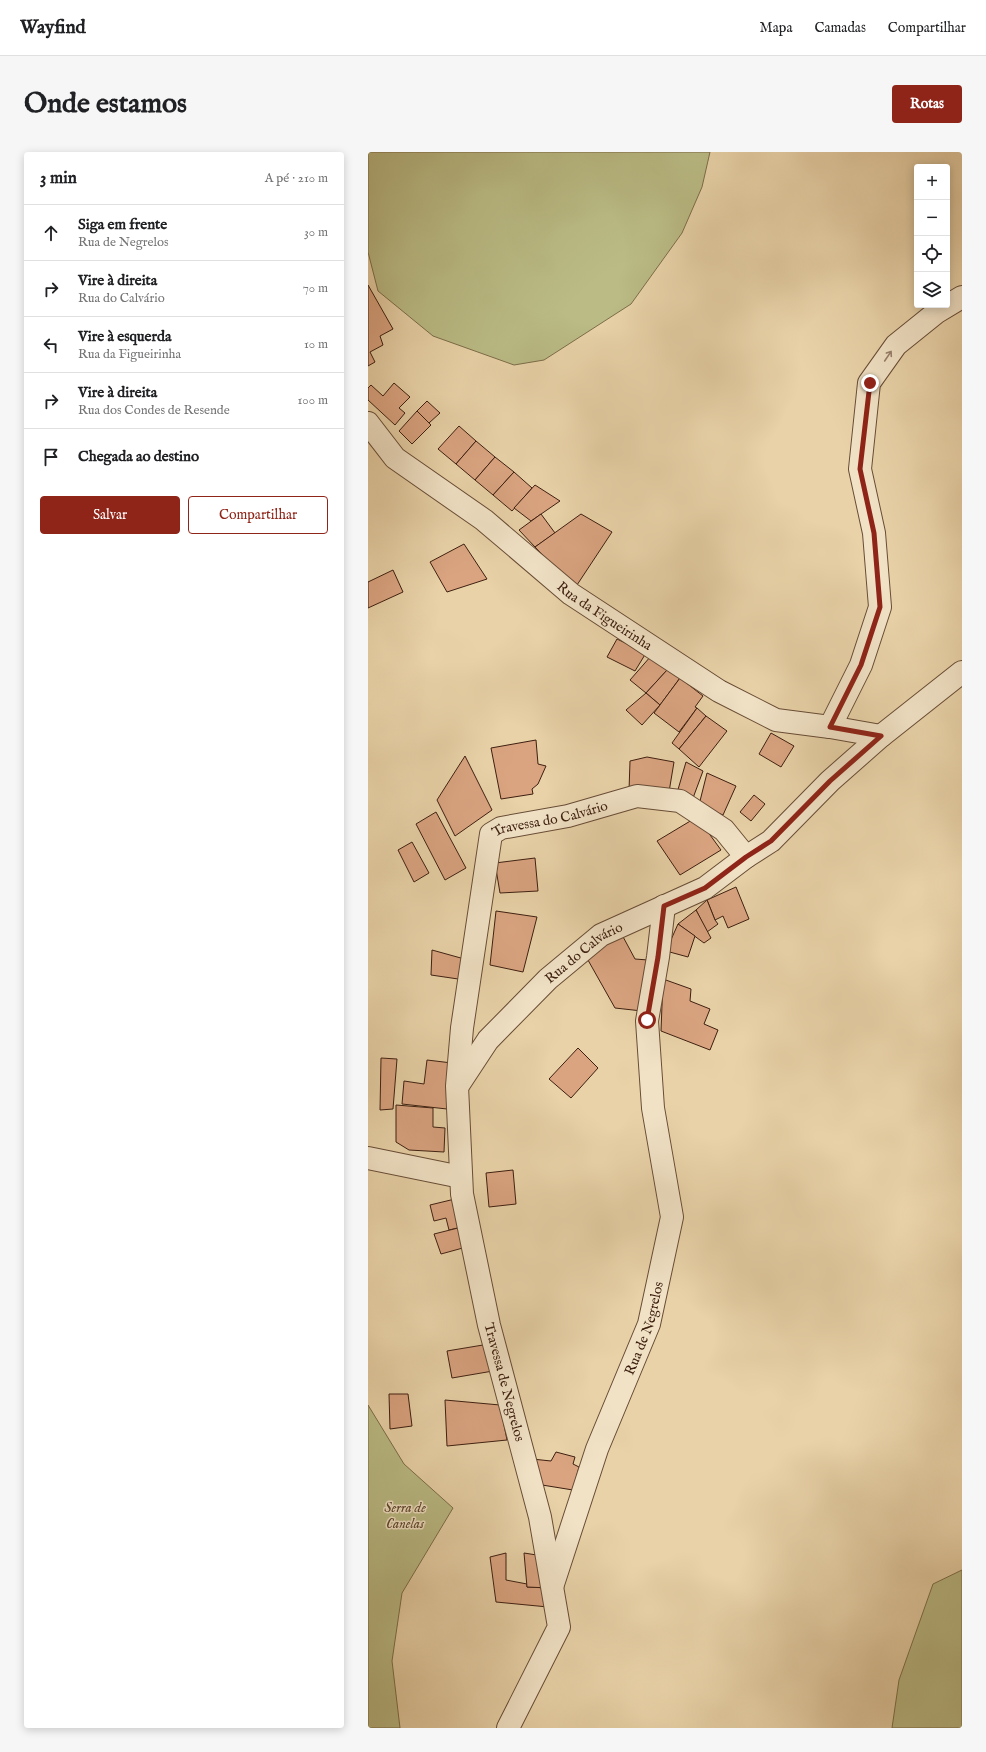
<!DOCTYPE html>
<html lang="pt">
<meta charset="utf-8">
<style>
:root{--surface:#fff;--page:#f6f6f6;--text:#202124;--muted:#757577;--line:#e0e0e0;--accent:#8f2418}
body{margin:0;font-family:"IM FELL English",serif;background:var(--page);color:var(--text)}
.controls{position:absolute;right:12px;top:12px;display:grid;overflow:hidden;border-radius:4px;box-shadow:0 2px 10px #0003}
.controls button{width:36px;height:36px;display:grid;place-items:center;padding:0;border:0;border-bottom:1px solid var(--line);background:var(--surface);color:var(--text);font:20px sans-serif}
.stop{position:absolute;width:12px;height:12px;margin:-9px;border:3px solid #8f2418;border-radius:50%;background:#fff}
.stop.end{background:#8f2418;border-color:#fff;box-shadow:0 1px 4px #0008}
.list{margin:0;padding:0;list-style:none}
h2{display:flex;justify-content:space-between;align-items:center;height:52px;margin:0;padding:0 16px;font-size:17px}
h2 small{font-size:13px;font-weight:400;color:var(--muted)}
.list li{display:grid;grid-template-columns:26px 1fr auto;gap:12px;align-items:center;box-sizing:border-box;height:56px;padding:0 16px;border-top:1px solid var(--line)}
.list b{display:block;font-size:15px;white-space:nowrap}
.list p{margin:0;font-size:13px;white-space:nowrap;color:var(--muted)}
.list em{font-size:13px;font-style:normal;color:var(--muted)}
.actions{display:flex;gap:8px;padding:12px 16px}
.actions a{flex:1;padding:9px 0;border:1px solid var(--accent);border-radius:4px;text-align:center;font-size:14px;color:var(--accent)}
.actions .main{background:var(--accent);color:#fff}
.icon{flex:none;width:22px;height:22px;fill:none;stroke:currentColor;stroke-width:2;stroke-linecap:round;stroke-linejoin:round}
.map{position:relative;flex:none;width:594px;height:1576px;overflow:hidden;border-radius:4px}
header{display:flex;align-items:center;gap:24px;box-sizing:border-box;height:56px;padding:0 20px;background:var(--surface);border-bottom:1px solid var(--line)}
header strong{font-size:19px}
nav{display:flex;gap:22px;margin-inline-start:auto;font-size:14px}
.intro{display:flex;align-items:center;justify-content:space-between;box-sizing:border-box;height:96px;padding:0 24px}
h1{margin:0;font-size:28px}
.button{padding:10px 18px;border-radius:4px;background:var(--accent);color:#fff;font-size:14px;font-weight:700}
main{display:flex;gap:24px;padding:0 24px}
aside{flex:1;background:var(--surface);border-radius:4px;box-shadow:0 2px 10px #0003}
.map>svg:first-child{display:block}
</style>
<header>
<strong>Wayfind</strong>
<nav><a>Mapa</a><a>Camadas</a><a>Compartilhar</a></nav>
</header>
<div class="intro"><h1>Onde estamos</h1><a class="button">Rotas</a></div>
<main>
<aside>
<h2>3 min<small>A pé · 210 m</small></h2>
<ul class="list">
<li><svg class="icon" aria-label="ahead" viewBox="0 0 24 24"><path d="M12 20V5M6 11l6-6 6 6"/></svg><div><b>Siga em frente</b><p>Rua de Negrelos</p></div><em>30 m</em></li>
<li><svg class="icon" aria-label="right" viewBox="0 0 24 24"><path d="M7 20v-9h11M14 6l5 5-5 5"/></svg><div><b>Vire à direita</b><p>Rua do Calvário</p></div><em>70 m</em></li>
<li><svg class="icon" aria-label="left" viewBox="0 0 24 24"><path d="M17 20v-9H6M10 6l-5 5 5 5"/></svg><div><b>Vire à esquerda</b><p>Rua da Figueirinha</p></div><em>10 m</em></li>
<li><svg class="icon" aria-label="right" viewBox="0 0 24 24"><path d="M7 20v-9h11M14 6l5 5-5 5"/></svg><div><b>Vire à direita</b><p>Rua dos Condes de Resende</p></div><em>100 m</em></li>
<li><svg class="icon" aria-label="arrive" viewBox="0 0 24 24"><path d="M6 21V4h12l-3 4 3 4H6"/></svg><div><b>Chegada ao destino</b></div></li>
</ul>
<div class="actions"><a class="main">Salvar</a><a>Compartilhar</a></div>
</aside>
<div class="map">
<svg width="594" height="1576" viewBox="0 0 594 1576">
<rect width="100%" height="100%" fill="#e9d2a8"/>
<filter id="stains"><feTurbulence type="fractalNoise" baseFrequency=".005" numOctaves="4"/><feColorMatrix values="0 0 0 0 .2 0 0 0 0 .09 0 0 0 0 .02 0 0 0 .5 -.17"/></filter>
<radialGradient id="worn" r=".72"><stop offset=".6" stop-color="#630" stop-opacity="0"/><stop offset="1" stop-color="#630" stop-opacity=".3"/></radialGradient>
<g fill="#babb85" stroke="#7c6d4a">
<path d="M0 0H342L334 35 314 81 263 152 176 208 146 213 65 184 10 139 0 100Z"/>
<path d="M0 1253 36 1312 85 1356 34 1441 24 1509 32 1576H0Z"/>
<path d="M594 1418V1576H524L531 1528 565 1432Z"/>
</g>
<g fill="#daa481" stroke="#3d1f10">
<path d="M0 133 25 177 12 184 15 193 2 200 7 210 0 214Z"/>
<path d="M26 231 42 245 31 256 37 261 27 273 0 248V236L3 233 15 244Z"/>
<path d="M59 249 72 261 61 271 49 259Z"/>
<path d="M49 259 63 273 44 292 31 279Z"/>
<path d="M91 274 108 289 88 312 70 297Z"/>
<path d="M108 289 127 305 107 328 88 312Z"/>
<path d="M127 305 146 320 125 343 107 328Z"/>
<path d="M146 320 164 336 144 359 125 343Z"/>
<path d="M167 333 192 349 163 369 146 356Z"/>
<path d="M173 362 187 381 167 395 151 378Z"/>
<path d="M213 362 244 380 207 436 167 395Z"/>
<path d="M96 392 119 427 79 440 62 410Z"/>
<path d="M25 418 35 440 0 456V430Z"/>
<path d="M249 487 278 501 267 519 239 505Z"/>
<path d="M283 504 300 517 278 541 262 528Z"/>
<path d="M300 517 312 526 292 553 278 541Z"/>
<path d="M312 526 335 544 327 555 329 556 311 580 286 561Z"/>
<path d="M278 541 292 553 274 573 258 558Z"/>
<path d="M329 556 338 564 311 597 304 591Z"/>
<path d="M338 564 359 579 331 615 311 597Z"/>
<path d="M403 581 426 594 413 615 391 602Z"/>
<path d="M168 588 170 612 178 614 170 632 164 637 165 642 133 647 123 596Z"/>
<path d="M97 604 124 658 87 684 69 648Z"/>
<path d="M279 605 306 610 301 640 261 639 262 609Z"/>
<path d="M318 610 335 619 325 646 309 641Z"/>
<path d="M339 621 368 634 355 663 331 653Z"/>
<path d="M386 643 397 652 383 669 372 660Z"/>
<path d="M68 660 98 716 77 728 48 672Z"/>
<path d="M329 665 353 698 312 723 289 689Z"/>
<path d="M44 690 61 721 46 730 30 698Z"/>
<path d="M167 706 170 739 132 741 127 711Z"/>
<path d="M368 735 381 767 360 776 355 764 347 768 339 748Z"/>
<path d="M339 748 347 768 350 772 339 780 328 758Z"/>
<path d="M328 758 343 786 336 791 310 772Z"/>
<path d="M128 759 169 765 155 820 122 813Z"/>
<path d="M310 772 327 784 320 805 298 799Z"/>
<path d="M253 781 267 807 280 808 274 859 247 856 216 801Z"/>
<path d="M64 798 100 808 97 828 63 823Z"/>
<path d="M295 827 323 837 322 849 342 857 336 872 350 878 342 898 293 879Z"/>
<path d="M210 896 230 916 203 946 181 927Z"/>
<path d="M13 906 29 907 25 957 12 958Z"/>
<path d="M59 908 84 911 79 957 34 952 36 929 56 932Z"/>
<path d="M28 953 65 956V975L77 976 76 1000 41 998 28 990Z"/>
<path d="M145 1018 148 1052 121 1055 118 1021Z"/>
<path d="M91 1046 98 1074 81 1078 78 1066 66 1069 62 1053Z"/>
<path d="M98 1074 102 1094 73 1102 66 1082Z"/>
<path d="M121 1192 125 1219 84 1226 79 1199Z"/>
<path d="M21 1242H40L44 1274 22 1277Z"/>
<path d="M77 1248 132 1253 139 1288 79 1294Z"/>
<path d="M188 1300 207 1305 205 1312 211 1315 205 1338 174 1333 164 1307 183 1309Z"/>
<path d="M138 1401V1428L159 1432V1435L181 1436 180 1455 128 1450 122 1405Z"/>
<path d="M156 1401 175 1404 181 1436 159 1435Z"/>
</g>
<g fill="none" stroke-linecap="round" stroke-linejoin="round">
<g stroke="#684c36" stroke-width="24">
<g id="minor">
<path id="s1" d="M0 271 27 306 116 368 203 442 351 539 408 568 462 575 513 584"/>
<path d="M462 575 493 513 512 455 506 381 492 317 501 231 528 193 569 160 594 145"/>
<path id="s2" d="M91 932 120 888 180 827 233 783 337 736 378 705 403 689 462 629 513 584 594 520"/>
<path d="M0 1006 93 1025"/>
<path id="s3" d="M185 1432 229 1297 281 1172 304 1065 285 956 279 869 290 805 296 754"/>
<path id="s4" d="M140 1576 191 1475 172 1365 121 1173 94 1042 89 934 94 876 123 682 133 676 200 664 269 644 312 649 356 678 378 705"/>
</g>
</g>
<use href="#minor" stroke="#f1e2c6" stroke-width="22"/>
</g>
<defs><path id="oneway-shaft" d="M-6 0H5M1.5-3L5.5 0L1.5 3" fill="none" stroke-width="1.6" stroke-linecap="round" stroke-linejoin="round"/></defs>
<use stroke="#97806b" href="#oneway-shaft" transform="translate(520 204) rotate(-56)"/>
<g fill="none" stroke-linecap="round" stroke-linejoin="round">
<path stroke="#8f2418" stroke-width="5" d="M279 868 290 805 296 754 337 736 378 705 403 689 462 629 513 584 462 575 493 513 512 455 506 381 492 317 502 231"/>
</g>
<g text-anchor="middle" stroke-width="3" stroke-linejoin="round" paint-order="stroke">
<g font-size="14" fill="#3d1f10" stroke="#f1e2c6">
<text dy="5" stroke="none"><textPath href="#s1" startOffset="307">Rua da Figueirinha</textPath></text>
<text dy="5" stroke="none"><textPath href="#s4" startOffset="981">Travessa do Calvário</textPath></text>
<text dy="5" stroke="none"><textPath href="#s2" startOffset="183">Rua do Calvário</textPath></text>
<text dy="5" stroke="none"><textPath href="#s3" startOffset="272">Rua de Negrelos</textPath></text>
<text transform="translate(137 1230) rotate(75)" y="5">Travessa de Negrelos</text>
</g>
<g font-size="14" font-style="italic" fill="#5c462d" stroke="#f1e2c6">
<text x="37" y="1360">Serra de<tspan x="37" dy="16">Canelas</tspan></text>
</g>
</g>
<rect width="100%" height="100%" filter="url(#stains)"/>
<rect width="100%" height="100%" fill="url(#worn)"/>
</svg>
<div class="controls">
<button>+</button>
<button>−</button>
<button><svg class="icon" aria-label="locate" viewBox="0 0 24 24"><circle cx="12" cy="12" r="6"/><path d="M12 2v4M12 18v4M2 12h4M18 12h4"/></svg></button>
<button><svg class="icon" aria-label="layers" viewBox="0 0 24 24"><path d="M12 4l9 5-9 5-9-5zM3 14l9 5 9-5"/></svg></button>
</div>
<div class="stop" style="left:279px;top:868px"></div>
<div class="stop end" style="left:502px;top:231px"></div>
</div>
</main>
